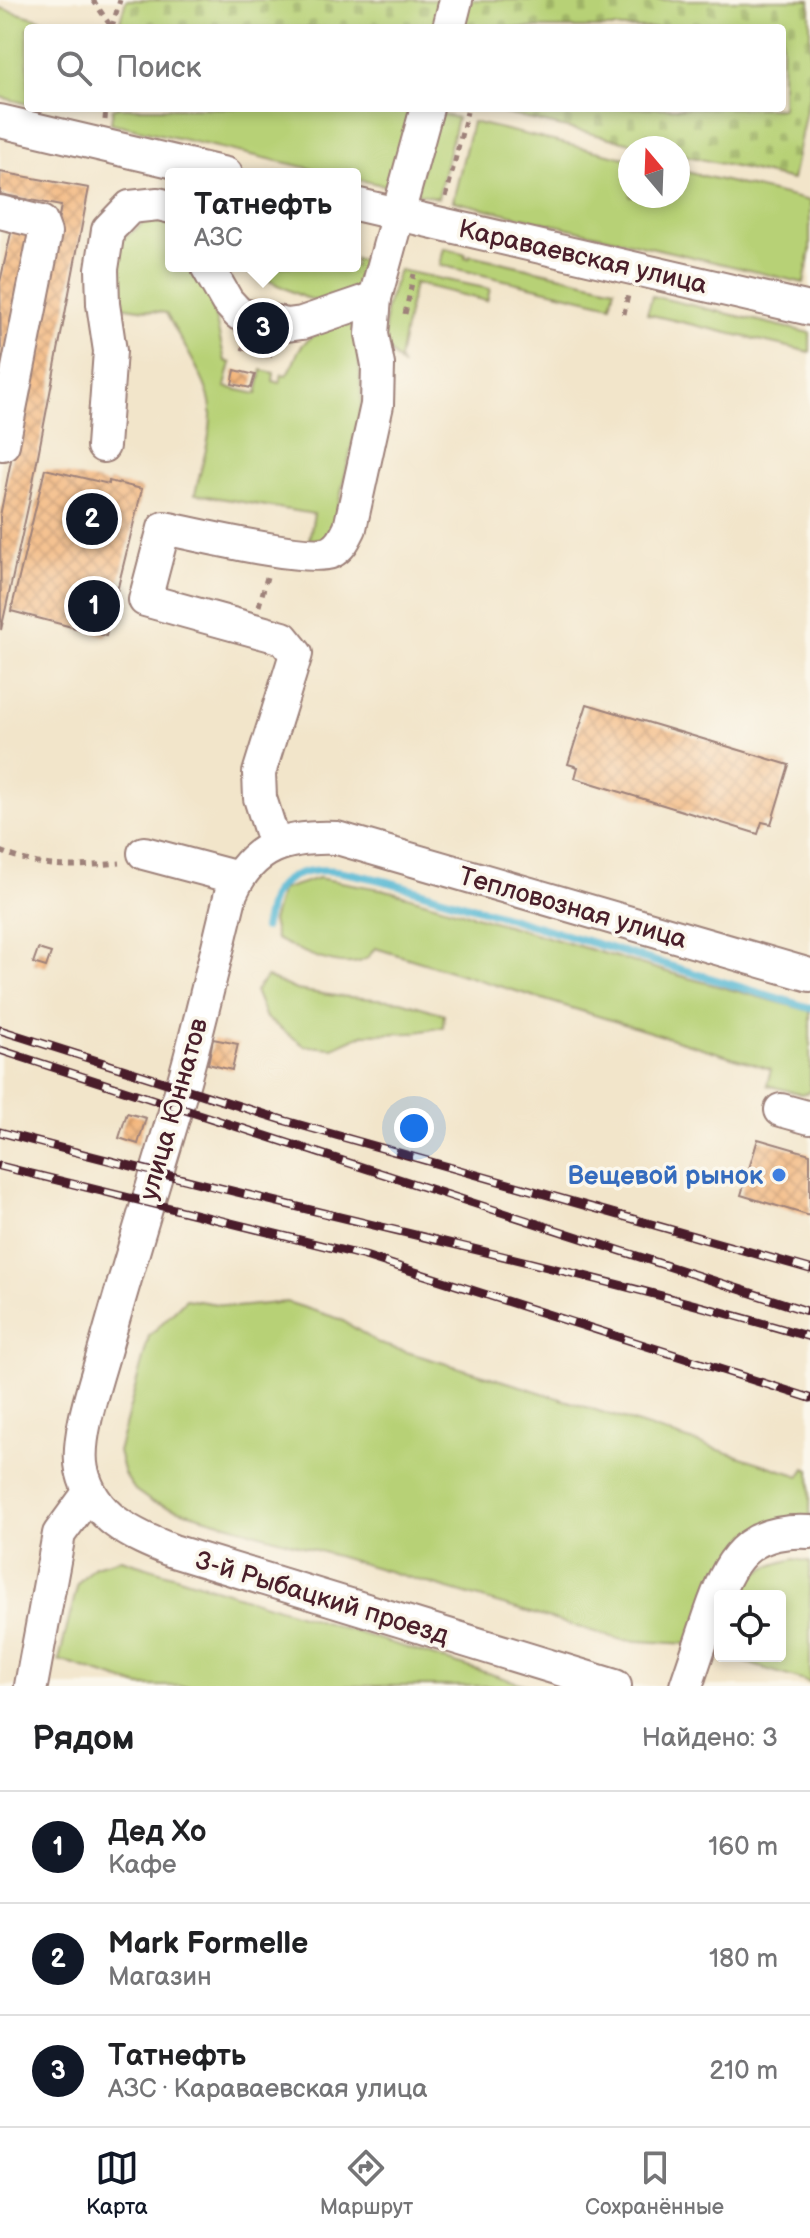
<!DOCTYPE html>
<html lang="ru">
<meta charset="utf-8">
<style>
:root{--surface:#fff;--page:#f6f6f6;--text:#202124;--muted:#757577;--line:#e0e0e0;--accent:#111827}
body{margin:0;font-family:"Balsamiq Sans",sans-serif;background:var(--page);color:var(--text)}
.controls{position:absolute;right:24px;bottom:24px;display:grid;overflow:hidden;border-radius:8px;box-shadow:0 4px 12px #0003}
.controls button{width:72px;height:72px;display:grid;place-items:center;padding:0;border:0;border-bottom:2px solid var(--line);background:var(--surface);color:var(--text);font:40px sans-serif}
.compass{position:absolute;left:618px;top:136px;width:72px;height:72px;border-radius:50%;background:var(--surface);box-shadow:0 4px 12px #0003;rotate:341deg}
.you{position:absolute;left:414px;top:1128px;width:28px;height:28px;margin:-20px;border:6px solid #fff;border-radius:50%;background:#1a73e8;box-shadow:0 0 0 12px #1a73e833}
.badge{display:grid;place-items:center;width:52px;height:52px;border-radius:50%;background:var(--accent);color:#fff;font-size:26px;font-weight:700}
.pin{position:absolute;translate:-50% -50%;border:4px solid #fff;box-shadow:0 2px 8px #0006}
.popup{position:absolute;left:165px;top:168px;width:196px;height:104px;box-sizing:border-box;display:grid;place-content:center;border-radius:8px;background:var(--surface);filter:drop-shadow(0 2px 6px #0005);font-size:26px;white-space:nowrap;color:var(--muted)}
.popup b{font-size:30px;color:var(--text)}
.popup::after{content:'';position:absolute;left:50%;top:100%;margin-left:-16px;border:16px solid transparent;border-top-color:var(--surface)}
.list{margin:0;padding:0;list-style:none}
h2{display:flex;justify-content:space-between;align-items:center;height:104px;margin:0;padding:0 32px;font-size:34px}
h2 small{font-size:26px;font-weight:400;color:var(--muted)}
.list li{display:grid;grid-template-columns:52px 1fr auto;gap:24px;align-items:center;box-sizing:border-box;height:112px;padding:0 32px;border-top:2px solid var(--line)}
.list b{display:block;font-size:30px;white-space:nowrap}
.list p{margin:0;font-size:26px;white-space:nowrap;color:var(--muted)}
.list em{font-size:26px;font-style:normal;color:var(--muted)}
.icon{flex:none;width:44px;height:44px;fill:none;stroke:currentColor;stroke-width:2;stroke-linecap:round;stroke-linejoin:round}
.map{position:relative;flex:none;width:810px;height:1686px;overflow:hidden}
.search{position:absolute;background:var(--surface);box-shadow:0 4px 12px #0003;left:24px;right:24px;top:24px;height:88px;display:flex;align-items:center;gap:20px;box-sizing:border-box;padding:0 28px;border-radius:8px;color:var(--muted);font-size:30px}
.sheet{height:440px;background:var(--surface)}
nav{display:flex;justify-content:space-around;align-items:center;box-sizing:border-box;height:112px;border-top:2px solid var(--line);background:var(--surface);font-size:22px;color:var(--muted)}
nav a{display:grid;justify-items:center;gap:4px}
nav .on{color:var(--accent)}
.map>svg:first-child{display:block}
</style>
<div class="map">
<svg width="810" height="1686" viewBox="0 0 810 1686">
<defs>
<pattern id="cemetery-stones" width="16" height="16" patternUnits="userSpaceOnUse" patternTransform="scale(2)"><rect width="16" height="16" fill="#b7d176"/><path d="M2 7V4a2 2 0 0 1 4 0v3zM10 15v-3a2 2 0 0 1 4 0v3z" fill="#9fb366"/></pattern>
<pattern id="building-cross-hatch" width="8" height="8" patternUnits="userSpaceOnUse" patternTransform="scale(2)"><rect width="8" height="8" fill="#f3b276"/><path d="M0 0l8 8M0 8l8-8" fill="none" stroke="#c79061"/></pattern>
</defs>
<rect width="100%" height="100%" fill="#fbf7ec"/>
<filter id="ink" filterUnits="userSpaceOnUse"><feTurbulence type="fractalNoise" baseFrequency=".0125" numOctaves="2"/><feDisplacementMap in="SourceGraphic" scale="16" xChannelSelector="R" yChannelSelector="G"/><feConvolveMatrix kernelMatrix="1 2 1 2 8 2 1 2 1" color-interpolation-filters="sRGB"/></filter>
<filter id="wash" filterUnits="userSpaceOnUse"><feTurbulence type="fractalNoise" baseFrequency=".006" numOctaves="4" result="noise"/><feDisplacementMap in="SourceGraphic" scale="32" xChannelSelector="R" yChannelSelector="G"/><feGaussianBlur stdDeviation="1.8" result="paint"/><feColorMatrix in="noise" values="0 0 0 0 0 0 0 0 0 0 0 0 0 0 0 0 0 1.4 0 .05"/><feComposite in="paint" operator="in"/></filter>
<g filter="url(#wash)">
<rect width="100%" height="100%" fill="#f2e5ca"/>
<g fill="#b7d176" stroke="#807850" stroke-width="2">
<path d="M0 8 71 28H28V104L0 97Z"/>
<path d="M113 108H414L392 187 355 179V174H335L111 123Z"/>
<path d="M436 113 457 118 438 198 416 193Z"/>
<path d="M472 122 630 159V196H678V170L810 201V252L804 283 453 201Z"/>
<path d="M157 214 165 217 171 228V266H192L212 303 225 361 231 363 225 387 257 394 262 370 274 373 273 381 280 383 282 374 286 375C295 367 294 356 301 347 309 336 333 324 347 323L357 331 362 402 333 528 324 539 309 540 314 514 195 494C201 467 212 436 211 409 210 383 178 337 166 313L113 305V246Z"/>
<path d="M444 248 466 254 465 257 469 258 470 255 615 288 611 305 440 265Z"/>
<path d="M355 259 369 262 358 286 350 291 318 301 303 297 253 273 256 266H355Z"/>
<path d="M399 270 490 289 487 301 414 283 399 359 403 367 384 345 386 308Z"/>
<path d="M652 296 810 333V352L647 314Z"/>
<path d="M318 878 386 890 688 978 810 1011V1092L801 1094 767 1085 771 1069 375 948C372 951 371 955 367 958 344 974 298 950 276 939L272 921 281 890Z"/>
<path d="M267 977 296 990 336 996 401 1001 444 1014 443 1027 412 1033 364 1034 333 1048 305 1046 266 1018 255 991Z"/>
<path d="M186 1299 236 1307 287 1302 340 1319 380 1344 527 1388 800 1476 805 1468 810 1470V1521L786 1523 688 1644 622 1640 152 1502 135 1490 124 1474 118 1452 149 1336Z"/>
<path d="M121 1559 529 1686H139L59 1660 78 1583 94 1566Z"/>
<path d="M795 1559 810 1562V1683L725 1656H780V1596H743C750 1570 771 1564 795 1559Z"/>
</g>
<path fill="url(#cemetery-stones)" stroke="#807850" stroke-width="2" d="M126 0H810V90L792 180 678 154V148H653L481 108H782V28H137L119 24Z"/>
<g fill="none" stroke-linecap="round" stroke-linejoin="round">
<path stroke="#54b7d3" stroke-width="8" d="M264 928C267 918 268 906 272 897 295 854 352 874 389 882L810 1008"/>
</g>
<g id="blocks">
<g fill="url(#building-cross-hatch)">
<path d="M0 172 89 188 29 503 1 630 0 516 61 206 0 194Z"/>
<path d="M13 224 35 232 1 372 0 282Z"/>
<path d="M254 300 283 306 271 356 242 349Z"/>
<path d="M235 370 255 375 251 388 232 384Z"/>
<path d="M45 469 109 484V481L142 489 106 636 11 611Z"/>
<path d="M587 704 789 765 771 824 762 822 758 834 575 778 578 767 568 764Z"/>
<path d="M38 949 51 953 46 967 33 963Z"/>
<path d="M213 1039 238 1044 232 1070 208 1064Z"/>
<path d="M127 1113 146 1118 138 1144 119 1138Z"/>
<path d="M758 1139 810 1154V1216L741 1195Z"/>
</g>
</g>
</g>
<g filter="url(#ink)">
<use href="#blocks" fill-opacity="0" stroke="#9e827a" stroke-width="2"/>
<g fill="none" stroke-linecap="round" stroke-linejoin="round">
<g stroke="#9e827a" stroke-width="36">
<g id="minor">
<path d="M449 28 456 0"/>
<path d="M0 121 226 174"/>
<path d="M355 204 810 309"/>
<path d="M0 212 41 222 45 233 3 444"/>
<path d="M207 266 227 301 239 314 287 325 302 323 375 298"/>
<path d="M103 446 110 351 103 304 102 269 108 230 130 207 158 204 171 207"/>
<path d="M275 845 260 798 259 773 296 654 283 638 145 600 164 528C194 534 309 562 331 552 341 547 345 538 350 528L377 405 378 365 372 334 375 298 427 108"/>
<path d="M144 853 238 878"/>
<path d="M781 1110 810 1118"/>
<path d="M31 1686 59 1534 89 1493"/>
<path d="M615 1686 173 1551C131 1534 93 1518 82 1470 75 1438 97 1378 106 1345 130 1259 157 1174 182 1088 200 1024 215 958 231 893 252 845 288 836 337 838L810 975"/>
<path d="M686 1686C694 1662 702 1638 710 1615 729 1560 746 1528 810 1532"/>
</g>
</g>
<g stroke="#9e827a" stroke-width="5" stroke-dasharray="6 6" stroke-linecap="butt">
<path d="M93 0 112 28"/>
<path d="M112 27 120 0"/>
<path d="M105 120 106 108"/>
<path d="M446 197 467 112"/>
<path d="M405 314 414 274"/>
<path d="M624 314 628 295"/>
<path d="M259 606 267 577"/>
<path d="M0 851C47 870 71 867 120 863"/>
</g>
<use href="#minor" stroke="#fff" stroke-width="32"/>
<g stroke="#4a1f2b" stroke-width="9">
<g id="rail">
<path d="M0 1030 286 1121 810 1269"/>
<path d="M0 1050 810 1312"/>
<path d="M0 1132C269 1205 543 1259 810 1337"/>
<path d="M0 1166 365 1256 810 1398"/>
</g>
</g>
<use href="#rail" stroke="#fbf7ec" stroke-width="6" stroke-dasharray="18" stroke-linecap="butt"/>
</g>
</g>
<circle fill="#3f7fe0" stroke="#fbf7ec" stroke-width="3" cx="779" cy="1175" r="8"/>
<g text-anchor="middle" stroke-width="7" stroke-linejoin="round" paint-order="stroke">
<g font-size="26" fill="#4a1f2b" stroke="#fbf7ec">
<text transform="translate(583 256) rotate(13)" y="9">Караваевская улица</text>
<text transform="translate(573 907) rotate(16)" y="9">Тепловозная улица</text>
<text transform="translate(173 1109) rotate(-74)" y="9">улица Юннатов</text>
<text transform="translate(322 1597) rotate(17)" y="9">3-й Рыбацкий проезд</text>
</g>
<g font-size="26" font-weight="bold" fill="#366cbe" stroke="#fbf7ec" text-anchor="end">
<text x="763" y="1184">Вещевой рынок</text>
</g>
</g>
</svg>
<div class="controls">
<button><svg class="icon" aria-label="locate" viewBox="0 0 24 24"><circle cx="12" cy="12" r="6"/><path d="M12 2v4M12 18v4M2 12h4M18 12h4"/></svg></button>
</div>
<svg class="compass" viewBox="-18 -18 36 36"><path d="M0-13l5 13h-10z" fill="#e53935"/><path d="M0 13l5-13h-10z" fill="#757577"/></svg>
<div class="you"></div>
<div class="pin badge" style="left:94px;top:606px">1</div>
<div class="pin badge" style="left:92px;top:519px">2</div>
<div class="pin badge" style="left:263px;top:328px">3</div>
<div class="popup"><b>Татнефть</b>АЗС</div>
<div class="search"><svg class="icon" aria-label="search" viewBox="0 0 24 24"><circle cx="10" cy="10" r="6"/><path d="M15 15l6 6"/></svg>Поиск</div>
</div>
<section class="sheet">
<h2>Рядом<small>Найдено: 3</small></h2>
<ul class="list">
<li><span class="badge">1</span><div><b>Дед Хо</b><p>Кафе</p></div><em>160 m</em></li>
<li><span class="badge">2</span><div><b>Mark Formelle</b><p>Магазин</p></div><em>180 m</em></li>
<li><span class="badge">3</span><div><b>Татнефть</b><p>АЗС · Караваевская улица</p></div><em>210 m</em></li>
</ul>
</section>
<nav>
<a class="on"><svg class="icon" aria-label="map" viewBox="0 0 24 24"><path d="M3 6l6-2 6 2 6-2v14l-6 2-6-2-6 2zM9 4v14M15 6v14"/></svg>Карта</a>
<a><svg class="icon" aria-label="directions" viewBox="0 0 24 24"><path d="M12 3l9 9-9 9-9-9zM9 14v-3h6M13 9l2 2-2 2"/></svg>Маршрут</a>
<a><svg class="icon" aria-label="saved" viewBox="0 0 24 24"><path d="M7 4h10v16l-5-4-5 4z"/></svg>Сохранённые</a>
</nav>
